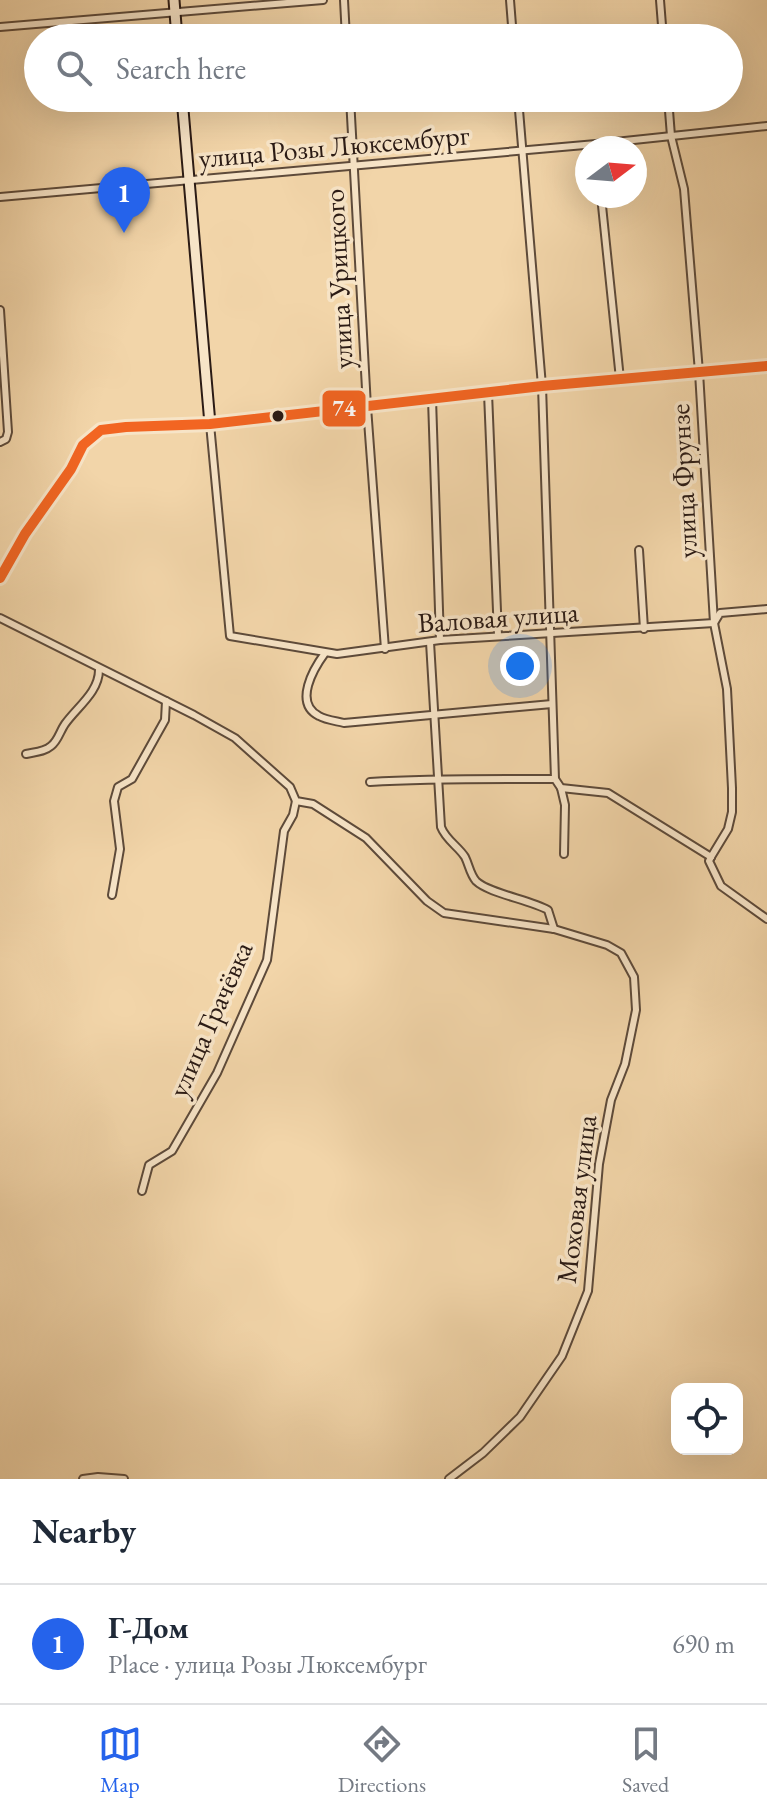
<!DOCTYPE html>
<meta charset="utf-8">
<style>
:root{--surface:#fff;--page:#f2f2f3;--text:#1f2937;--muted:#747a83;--line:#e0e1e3;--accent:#2563eb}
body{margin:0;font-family:"EB Garamond",serif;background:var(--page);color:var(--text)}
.controls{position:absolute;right:24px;bottom:24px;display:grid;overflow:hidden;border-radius:16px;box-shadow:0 8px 32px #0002}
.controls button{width:72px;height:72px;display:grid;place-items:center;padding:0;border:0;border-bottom:2px solid var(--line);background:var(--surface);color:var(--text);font:40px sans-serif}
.compass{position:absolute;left:575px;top:136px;width:72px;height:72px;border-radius:50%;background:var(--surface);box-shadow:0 8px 32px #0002;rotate:74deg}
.you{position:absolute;left:520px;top:666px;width:28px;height:28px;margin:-20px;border:6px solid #fff;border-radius:50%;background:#1a73e8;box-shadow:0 0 0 12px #1a73e833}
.badge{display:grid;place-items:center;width:52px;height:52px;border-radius:50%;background:var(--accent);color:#fff;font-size:26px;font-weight:700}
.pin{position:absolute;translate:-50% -66px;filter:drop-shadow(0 2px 4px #0008)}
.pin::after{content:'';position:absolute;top:42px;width:28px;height:24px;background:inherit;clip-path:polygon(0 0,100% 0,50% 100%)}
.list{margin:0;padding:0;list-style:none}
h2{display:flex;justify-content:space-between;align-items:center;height:104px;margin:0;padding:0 32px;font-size:34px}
h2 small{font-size:26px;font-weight:400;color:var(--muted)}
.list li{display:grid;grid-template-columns:52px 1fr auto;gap:24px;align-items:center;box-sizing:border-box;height:120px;padding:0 32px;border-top:2px solid var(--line)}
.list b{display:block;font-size:30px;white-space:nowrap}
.list p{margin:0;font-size:26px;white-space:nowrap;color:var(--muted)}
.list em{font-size:26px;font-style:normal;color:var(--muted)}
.icon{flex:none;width:44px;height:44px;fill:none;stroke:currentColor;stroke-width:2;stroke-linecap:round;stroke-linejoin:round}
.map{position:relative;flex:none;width:767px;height:1479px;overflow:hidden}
.search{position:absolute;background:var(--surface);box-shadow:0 8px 32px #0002;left:24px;right:24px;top:24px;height:88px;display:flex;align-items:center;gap:20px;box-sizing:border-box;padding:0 28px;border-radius:44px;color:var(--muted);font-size:30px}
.sheet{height:224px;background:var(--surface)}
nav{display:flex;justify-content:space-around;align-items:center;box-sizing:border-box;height:112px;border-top:2px solid var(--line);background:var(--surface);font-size:22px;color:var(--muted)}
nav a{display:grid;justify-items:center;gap:4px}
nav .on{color:var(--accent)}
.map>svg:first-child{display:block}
</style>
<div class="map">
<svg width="767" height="1479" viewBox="0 0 767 1479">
<rect width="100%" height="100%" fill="#f2d5a9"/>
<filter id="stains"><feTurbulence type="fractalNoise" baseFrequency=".0025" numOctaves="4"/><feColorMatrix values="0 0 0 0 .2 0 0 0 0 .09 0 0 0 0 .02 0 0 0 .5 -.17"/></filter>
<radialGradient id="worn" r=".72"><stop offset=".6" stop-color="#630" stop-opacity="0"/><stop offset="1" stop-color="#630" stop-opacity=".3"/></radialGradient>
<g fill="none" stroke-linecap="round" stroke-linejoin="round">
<g stroke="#5d4a3a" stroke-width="10">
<g id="street">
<path d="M344 0 346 38"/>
<path d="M510 0 513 38"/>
<path d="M660 0 663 38"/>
<path d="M0 27 323 0"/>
<path d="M350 98 367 407 385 649"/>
<path d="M518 98 542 386 555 779"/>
<path d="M668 98 671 136 684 189 699 372 714 623 727 689 732 788V812L728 829 711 857"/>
<path d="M601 196 620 379"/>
<path d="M0 197 596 144 767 126"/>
<path d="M0 310 8 432 6 439 0 442"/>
<path d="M488 393 498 635"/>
<path d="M432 399 440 640"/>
<path d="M639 550 644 629"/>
<path d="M0 578C22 540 47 506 70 470 79 456 84 440 100 432 117 422 187 425 210 424L230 636 337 654 440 640 714 623 720 613 767 609"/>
<path d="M0 618 194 715 235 738 290 787 296 801 313 804 366 838 427 901 444 913 554 929 607 945 621 953 634 977 636 1010 625 1064 611 1100 599 1164 588 1291 562 1356 520 1417 483 1453 449 1479"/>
<path d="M430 642 441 827C446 840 458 846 465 857 469 865 470 874 476 881 488 893 530 900 548 910L554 929"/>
<path d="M325 653C314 668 293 703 319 716 326 720 336 721 344 723L552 704"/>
<path d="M26 754C35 752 44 752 51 746 58 741 60 731 65 724 77 707 99 692 99 670"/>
<path d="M370 782C431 778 493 779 555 779L561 788 608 793 711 857"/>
<path d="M561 788 565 805 564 854"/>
<path d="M711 857 709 861 721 886 767 919"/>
<path d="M112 895 120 849 114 801 118 787 132 779 165 720 166 701"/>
<path d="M142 1191 149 1165 172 1151 217 1073 267 960 284 831 293 815 296 801"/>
<path d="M83 1479 98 1477 124 1479"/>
</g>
</g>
<g stroke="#2b1b15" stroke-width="13">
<g id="secondary">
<path d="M174 0 177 38"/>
<path d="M182 98 210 424 542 386 767 366"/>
</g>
</g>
<use href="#street" stroke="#f7e4c7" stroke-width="6"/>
<use href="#secondary" stroke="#f7e4c7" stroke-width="9"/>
<g stroke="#f7e4c7" stroke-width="16">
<path id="bus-1" d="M0 578 25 534 71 469 83 445 101 430 126 427 210 424 542 386 767 366"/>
</g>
<use href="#bus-1" stroke="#f26522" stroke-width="10"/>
</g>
<circle fill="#2b1b15" stroke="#f7e4c7" stroke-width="3" cx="278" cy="416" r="7"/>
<g text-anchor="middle" stroke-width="7" stroke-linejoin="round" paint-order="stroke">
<g font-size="28" fill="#2b1b15" stroke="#f7e4c7">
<text transform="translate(334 146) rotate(-5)" y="10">улица Розы Люксембург</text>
<text transform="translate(338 279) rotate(-93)" y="10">улица Урицкого</text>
<text transform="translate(683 481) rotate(-93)" y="10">улица Фрунзе</text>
<text transform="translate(498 617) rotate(-4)" y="10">Валовая улица</text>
<text transform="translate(210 1019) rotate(-66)" y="10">улица Грачёвка</text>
<text transform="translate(576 1199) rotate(-83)" y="10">Моховая улица</text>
</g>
</g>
<rect stroke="#f7e4c7" stroke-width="3" x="321" y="389" width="46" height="39" rx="8" fill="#f26522"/>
<g font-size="22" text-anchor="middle" font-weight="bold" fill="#fff">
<text x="344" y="416">74</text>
</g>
<rect width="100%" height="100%" filter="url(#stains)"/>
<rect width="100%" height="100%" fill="url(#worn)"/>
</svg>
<div class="controls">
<button><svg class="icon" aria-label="locate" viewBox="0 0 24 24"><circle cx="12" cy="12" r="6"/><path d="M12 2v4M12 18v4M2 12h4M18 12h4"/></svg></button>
</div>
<svg class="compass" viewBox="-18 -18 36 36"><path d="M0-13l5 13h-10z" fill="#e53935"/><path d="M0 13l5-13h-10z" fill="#747a83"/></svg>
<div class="you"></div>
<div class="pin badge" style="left:124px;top:233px">1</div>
<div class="search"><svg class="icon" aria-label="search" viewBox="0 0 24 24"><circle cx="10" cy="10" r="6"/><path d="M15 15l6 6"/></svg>Search here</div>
</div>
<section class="sheet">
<h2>Nearby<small></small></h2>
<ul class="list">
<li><span class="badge">1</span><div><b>Г-Дом</b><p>Place · улица Розы Люксембург</p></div><em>690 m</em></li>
</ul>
</section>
<nav>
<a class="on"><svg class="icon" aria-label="map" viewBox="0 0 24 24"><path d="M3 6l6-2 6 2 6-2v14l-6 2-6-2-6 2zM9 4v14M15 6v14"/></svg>Map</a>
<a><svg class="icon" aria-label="directions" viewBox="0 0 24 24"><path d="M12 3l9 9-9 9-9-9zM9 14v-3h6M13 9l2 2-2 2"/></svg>Directions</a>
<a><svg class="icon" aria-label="saved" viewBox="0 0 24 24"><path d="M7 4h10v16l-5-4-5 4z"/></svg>Saved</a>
</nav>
